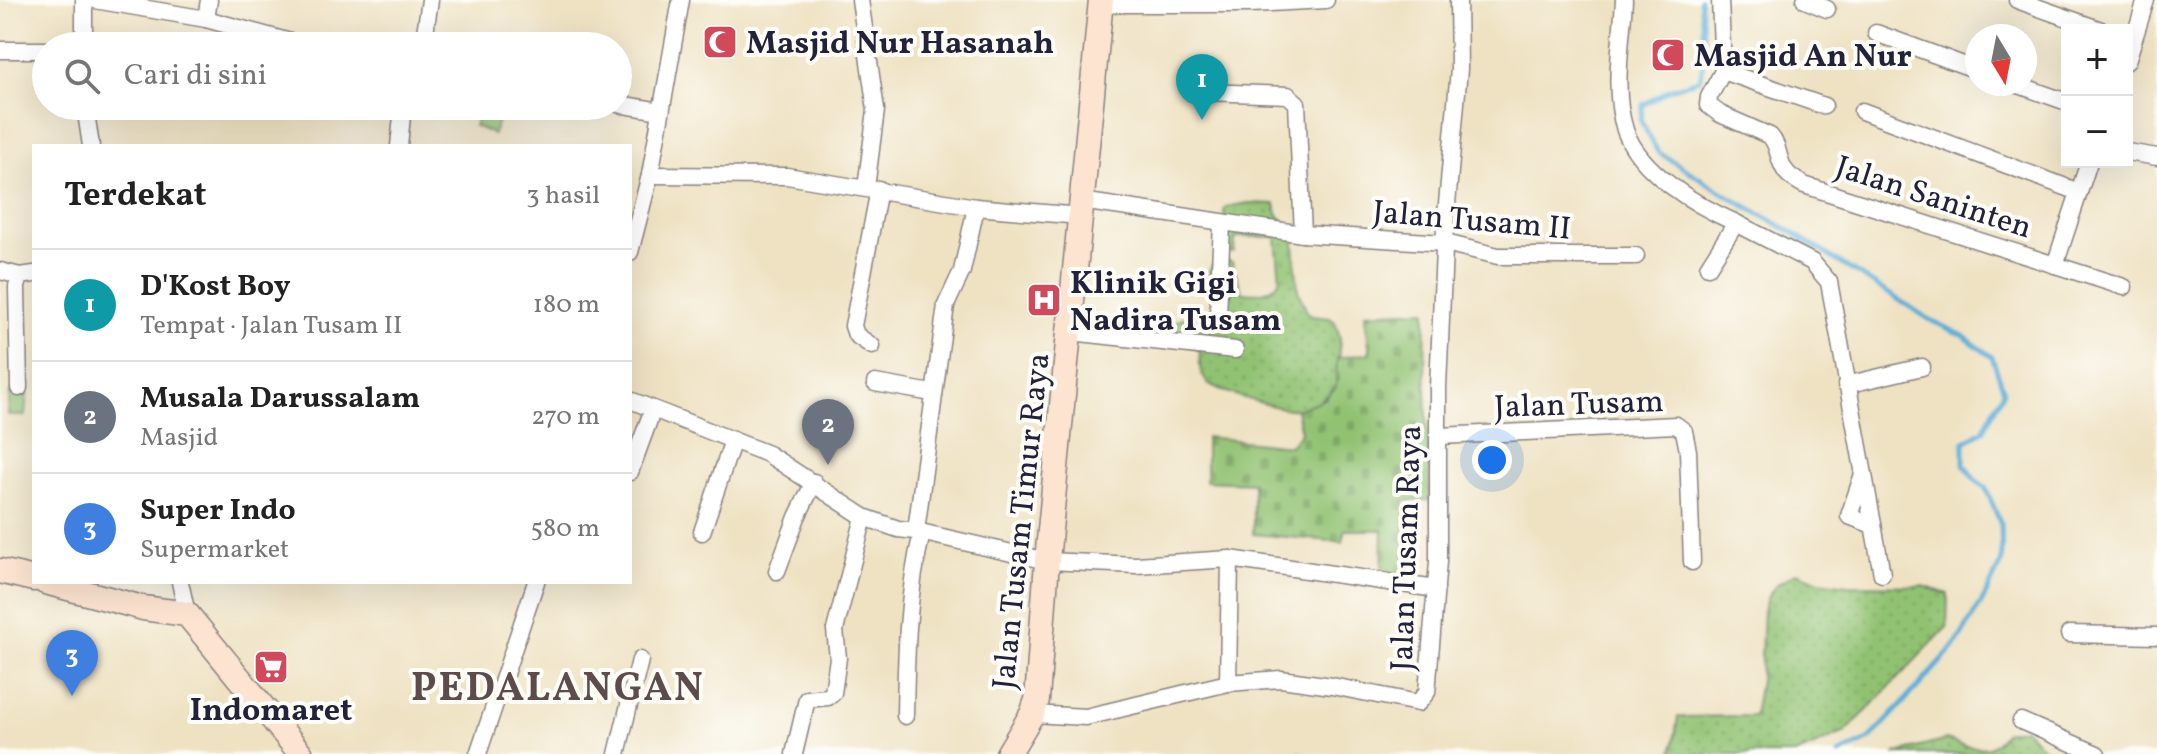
<!DOCTYPE html>
<html lang="id">
<meta charset="utf-8">
<style>
:root{--surface:#fff;--page:#f2f2f2;--text:#222;--muted:#767676;--line:#e0e0e0;--accent:#0f766e}
body{margin:0;font-family:Vollkorn,serif;background:var(--page);color:var(--text)}
.controls{position:absolute;right:24px;top:24px;display:grid;overflow:hidden;border-radius:0px;box-shadow:0 8px 32px #0002}
.controls button{width:72px;height:72px;display:grid;place-items:center;padding:0;border:0;border-bottom:2px solid var(--line);background:var(--surface);color:var(--text);font:40px sans-serif}
.compass{position:absolute;left:1965px;top:24px;width:72px;height:72px;border-radius:50%;background:var(--surface);box-shadow:0 8px 32px #0002;rotate:170deg}
.you{position:absolute;left:1492px;top:460px;width:28px;height:28px;margin:-20px;border:6px solid #fff;border-radius:50%;background:#1a73e8;box-shadow:0 0 0 12px #1a73e833}
.badge{display:grid;place-items:center;width:52px;height:52px;border-radius:50%;background:var(--accent);color:#fff;font-size:26px;font-weight:700}
.pin{position:absolute;translate:-50% -66px;filter:drop-shadow(0 2px 4px #0008)}
.pin::after{content:'';position:absolute;top:42px;width:28px;height:24px;background:inherit;clip-path:polygon(0 0,100% 0,50% 100%)}
.list{margin:0;padding:0;list-style:none}
h2{display:flex;justify-content:space-between;align-items:center;height:104px;margin:0;padding:0 32px;font-size:34px}
h2 small{font-size:26px;font-weight:400;color:var(--muted)}
.list li{display:grid;grid-template-columns:52px 1fr auto;gap:24px;align-items:center;box-sizing:border-box;height:112px;padding:0 32px;border-top:2px solid var(--line)}
.list b{display:block;font-size:30px;white-space:nowrap}
.list p{margin:0;font-size:26px;white-space:nowrap;color:var(--muted)}
.list em{font-size:26px;font-style:normal;color:var(--muted)}
.icon{flex:none;width:44px;height:44px;fill:none;stroke:currentColor;stroke-width:2;stroke-linecap:round;stroke-linejoin:round}
.map{position:relative;flex:none;width:2157px;height:754px;overflow:hidden}
.search{position:absolute;background:var(--surface);box-shadow:0 8px 32px #0002;left:32px;top:32px;width:600px;height:88px;display:flex;align-items:center;gap:20px;box-sizing:border-box;padding:0 28px;border-radius:44px;color:var(--muted);font-size:30px}
.panel{position:absolute;background:var(--surface);box-shadow:0 8px 32px #0002;left:32px;top:144px;width:600px;height:440px;border-radius:0px}
.map>svg:first-child{display:block}
</style>
<div class="map">
<svg width="2157" height="754" viewBox="0 0 2157 754">
<defs>
<pattern id="grass-dots" width="8" height="8" patternUnits="userSpaceOnUse" patternTransform="scale(2)"><rect width="8" height="8" fill="#91c272"/><path d="M2 2h.1M6 6h.1" fill="none" stroke="#7da664" stroke-width="1.8" stroke-linecap="round"/></pattern>
<pattern id="cemetery-stones" width="16" height="16" patternUnits="userSpaceOnUse" patternTransform="scale(2)"><rect width="16" height="16" fill="#91c272"/><path d="M2 7V4a2 2 0 0 1 4 0v3zM10 15v-3a2 2 0 0 1 4 0v3z" fill="#7da664"/></pattern>
</defs>
<rect width="100%" height="100%" fill="#fdfcf7"/>
<filter id="ink" filterUnits="userSpaceOnUse"><feTurbulence type="fractalNoise" baseFrequency=".0125" numOctaves="2"/><feDisplacementMap in="SourceGraphic" scale="16" xChannelSelector="R" yChannelSelector="G"/><feConvolveMatrix kernelMatrix="1 2 1 2 8 2 1 2 1" color-interpolation-filters="sRGB"/></filter>
<filter id="wash" filterUnits="userSpaceOnUse"><feTurbulence type="fractalNoise" baseFrequency=".006" numOctaves="4" result="noise"/><feDisplacementMap in="SourceGraphic" scale="32" xChannelSelector="R" yChannelSelector="G"/><feGaussianBlur stdDeviation="1.8" result="paint"/><feColorMatrix in="noise" values="0 0 0 0 0 0 0 0 0 0 0 0 0 0 0 0 0 1.4 0 .05"/><feComposite in="paint" operator="in"/></filter>
<g filter="url(#wash)">
<rect width="100%" height="100%" fill="#efe2c3"/>
<g fill="url(#grass-dots)" stroke="#5a7256" stroke-width="2">
<path d="M1248 203 1275 204 1277 214 1293 231 1298 291 1307 312 1312 316 1330 318 1335 322 1340 337 1336 387C1326 398 1315 406 1300 409 1285 412 1215 391 1206 381 1199 372 1199 362 1200 351 1187 343 1173 339 1176 321 1191 312 1206 314 1221 322L1232 318V310C1209 304 1211 292 1209 271L1214 263 1227 260 1232 262 1242 292C1256 294 1274 293 1280 279L1276 237H1240L1235 239 1234 252 1228 253 1224 211 1226 207Z"/>
<path d="M1797 572 1819 581 1848 585 1923 586 1948 594 1947 627 1846 732 1795 754H1672L1678 717 1754 716 1760 680 1763 611 1767 598 1776 585Z"/>
<path d="M2025 728 2041 747 2060 754H1894L1946 740 1964 746 1987 748 1997 742 2005 732Z"/>
</g>
<path fill="url(#cemetery-stones)" stroke="#5a7256" stroke-width="2" d="M1426 310 1425 363 1430 500 1404 501V579L1382 574 1383 530H1345L1343 542 1253 534V483L1206 481V437L1290 446 1301 432 1296 410 1325 399 1336 387 1337 358 1370 353 1365 313Z"/>
<g fill="#91c272" stroke="#5a7256" stroke-width="2">
<path d="M481 106H504L493 134 474 126Z"/>
<path d="M10 392 27 394 25 416 8 415Z"/>
</g>
<g fill="none" stroke-linecap="round" stroke-linejoin="round">
<g stroke="#5dadd8" stroke-width="5">
<path d="M1700 0 1705 51 1700 79 1669 90 1643 105 1641 121 1658 152 1740 203 1790 231 1932 321 1962 335 1992 357 2004 391 1983 431 1964 442V465L1974 479 1985 487 2001 524 2002 561 1984 598 1955 646 1870 739 1839 754"/>
<path d="M1298 754H1300"/>
</g>
</g>
</g>
<g filter="url(#ink)">
<g fill="none" stroke-linecap="round" stroke-linejoin="round">
<g stroke="#88827f" stroke-width="19">
<g id="minor">
<path d="M95 0 206 19 305 46"/>
<path d="M860 0 876 110 866 188"/>
<path d="M1624 0C1622 41 1612 90 1625 130 1640 173 1696 205 1736 223L1708 267"/>
<path d="M1720 0 1723 71 1709 97 1708 105 1720 114 1770 136C1780 146 1777 162 1787 173 1791 178 1799 182 1804 185L2055 265 2089 162"/>
<path d="M1805 0 1827 9"/>
<path d="M2017 0 2101 30"/>
<path d="M1101 4H1251L1326 0"/>
<path d="M206 19 209 0"/>
<path d="M1876 33 1977 70"/>
<path d="M84 46V0"/>
<path d="M423 46 430 0"/>
<path d="M0 50H46"/>
<path d="M2127 61 2146 0"/>
<path d="M1723 71 1824 106"/>
<path d="M2016 84 2067 102"/>
<path d="M1205 92 1288 95 1297 103 1303 234"/>
<path d="M618 104 661 111"/>
<path d="M85 106 91 146"/>
<path d="M1862 111 2079 192"/>
<path d="M399 146 403 106"/>
<path d="M2127 152 2157 157"/>
<path d="M650 175 787 176 976 207 1080 216"/>
<path d="M1081 201 1303 234 1445 243 1498 256H1636"/>
<path d="M1736 223 1812 262 1829 282 1882 574"/>
<path d="M630 252 650 175 681 0"/>
<path d="M2055 265 2124 287"/>
<path d="M0 271 20 276"/>
<path d="M1218 316 1222 223"/>
<path d="M1071 332 1235 350"/>
<path d="M872 346 856 335 853 326 879 189"/>
<path d="M875 383 932 393"/>
<path d="M1846 385 1922 367"/>
<path d="M19 388 17 287 20 276 34 274"/>
<path d="M630 400 768 454 864 517 898 529 916 531 1047 561 1136 565 1230 559"/>
<path d="M1439 436 1676 425 1684 431 1688 451 1692 562"/>
<path d="M630 472 653 409"/>
<path d="M1863 474 1849 516 1873 525"/>
<path d="M916 531 946 305 962 271 976 207"/>
<path d="M702 532 733 440"/>
<path d="M777 571 797 517 814 482"/>
<path d="M180 582 187 614"/>
<path d="M2069 634 2157 636"/>
<path d="M1228 683 1230 559 1436 589"/>
<path d="M1032 714 1086 717 1228 683 1281 679 1332 686 1418 703 1427 692 1438 562V387L1445 227 1459 69 1458 0"/>
<path d="M905 716C906 655 907 593 922 533"/>
<path d="M2021 721 2097 754"/>
<path d="M478 754 536 582"/>
<path d="M617 754 640 660"/>
<path d="M794 754 807 699 828 697 833 693 838 658 835 630 864 517"/>
</g>
</g>
<g stroke="#88827f" stroke-width="27">
<g id="secondary">
<path d="M0 571 34 579"/>
<path d="M45 582 143 608 187 614 301 754"/>
<path d="M1008 754 1032 714 1037 700 1047 561 1101 0"/>
</g>
</g>
<use href="#minor" stroke="#fff" stroke-width="16"/>
<use href="#secondary" stroke="#fde4d1" stroke-width="24"/>
</g>
</g>
<defs>
<g id="mosque-square" transform="scale(1.8)"><rect x="-9" y="-9" width="18" height="18" rx="4" fill="#d1495b" stroke="#fdfcf7"/><path d="M3.5-4.9A6 6 0 1 0 3.5 4.9A5 5 0 1 1 3.5-4.9Z" fill="#fff"/></g>
<g id="hospital-square" transform="scale(1.8)"><rect x="-9" y="-9" width="18" height="18" rx="4" fill="#d1495b" stroke="#fdfcf7"/><path d="M-5-5h3v3.5h4V-5h3V5h-3V1.5h-4V5h-3Z" fill="#fff"/></g>
<g id="supermarket-square" transform="scale(1.8)"><rect x="-9" y="-9" width="18" height="18" rx="4" fill="#d1495b" stroke="#fdfcf7"/><path d="M-6-5.5h2.5l.6 2H6L4.5 2H-2.5L-4.4-4H-6ZM-1.5 3.2a1.3 1.3 0 1 0 .1 0ZM3 3.2a1.3 1.3 0 1 0 .1 0Z" fill="#fff"/></g>
</defs>
<g fill-rule="evenodd">
<use href="#mosque-square" x="720" y="42"/>
<use href="#mosque-square" x="1668" y="55"/>
<use href="#hospital-square" x="1044" y="300"/>
<use href="#supermarket-square" x="271" y="667"/>
</g>
<g text-anchor="middle" stroke-width="8" stroke-linejoin="round" paint-order="stroke">
<g font-size="32" font-weight="bold" fill="#22223b" stroke="#fdfcf7" text-anchor="start">
<text x="746" y="53">Masjid Nur Hasanah</text>
<text x="1694" y="66">Masjid An Nur</text>
<text x="1070" y="293">Klinik Gigi<tspan x="1070" dy="37">Nadira Tusam</tspan></text>
<text x="271" y="720" text-anchor="middle">Indomaret</text>
</g>
<g font-size="32" fill="#22223b" stroke="#fdfcf7">
<text transform="translate(1934 196) rotate(18)" y="11">Jalan Saninten</text>
<text transform="translate(1472 219) rotate(5)" y="11">Jalan Tusam II</text>
<text transform="translate(1579 403) rotate(-2)" y="11">Jalan Tusam</text>
<text transform="translate(1020 521) rotate(-84)" y="11">Jalan Tusam Timur Raya</text>
<text transform="translate(1405 548) rotate(-88)" y="11">Jalan Tusam Raya</text>
</g>
<g font-size="40" font-weight="bold" letter-spacing="2" fill="#5c4c4c" stroke="#fdfcf7">
<text x="558" y="700">PEDALANGAN</text>
</g>
</g>
</svg>
<div class="controls">
<button>+</button>
<button>−</button>
</div>
<svg class="compass" viewBox="-18 -18 36 36"><path d="M0-13l5 13h-10z" fill="#e53935"/><path d="M0 13l5-13h-10z" fill="#767676"/></svg>
<div class="you"></div>
<div class="pin badge" style="left:1202px;top:120px;background:#0f9aa8">1</div>
<div class="pin badge" style="left:828px;top:465px;background:#6b7280">2</div>
<div class="pin badge" style="left:72px;top:696px;background:#3f7fe0">3</div>
<div class="search"><svg class="icon" aria-label="search" viewBox="0 0 24 24"><circle cx="10" cy="10" r="6"/><path d="M15 15l6 6"/></svg>Cari di sini</div>
<section class="panel">
<h2>Terdekat<small>3 hasil</small></h2>
<ul class="list">
<li><span class="badge" style="background:#0f9aa8">1</span><div><b>D'Kost Boy</b><p>Tempat · Jalan Tusam II</p></div><em>180 m</em></li>
<li><span class="badge" style="background:#6b7280">2</span><div><b>Musala Darussalam</b><p>Masjid</p></div><em>270 m</em></li>
<li><span class="badge" style="background:#3f7fe0">3</span><div><b>Super Indo</b><p>Supermarket</p></div><em>580 m</em></li>
</ul>
</section>
</div>
